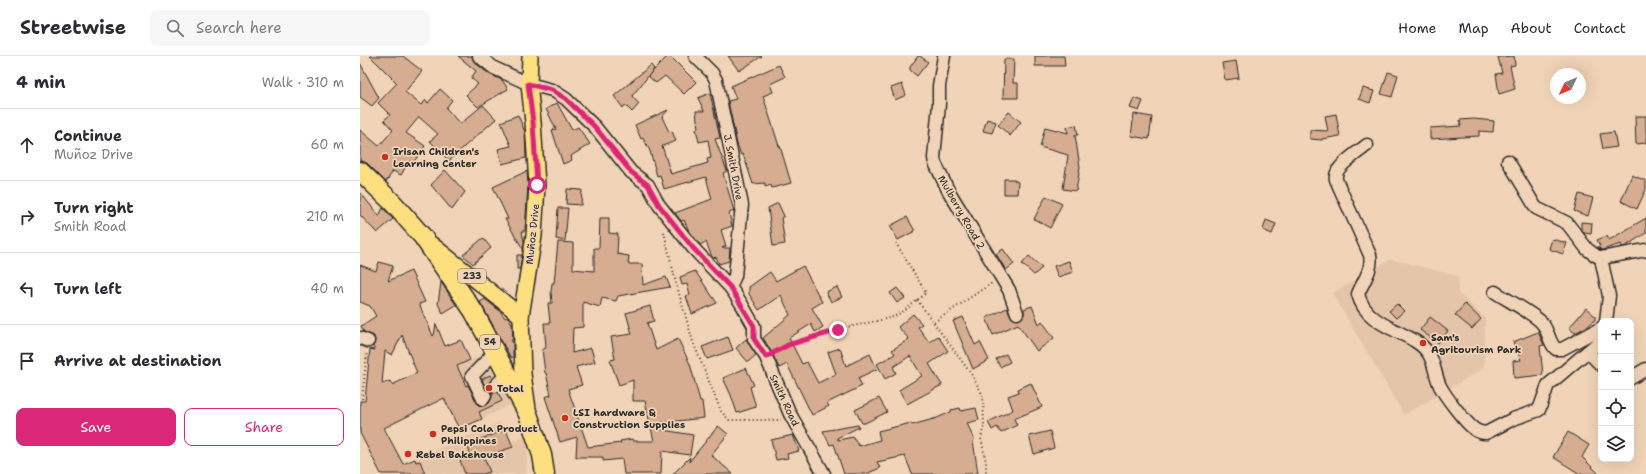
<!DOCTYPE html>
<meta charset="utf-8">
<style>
:root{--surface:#fff;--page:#f7f7f7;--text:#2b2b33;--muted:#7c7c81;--line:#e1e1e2;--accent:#db2777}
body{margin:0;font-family:"Shantell Sans",sans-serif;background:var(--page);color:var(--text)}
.controls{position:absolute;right:12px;bottom:12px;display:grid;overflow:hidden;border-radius:8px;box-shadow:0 4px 16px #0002}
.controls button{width:36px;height:36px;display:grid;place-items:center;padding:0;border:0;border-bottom:1px solid var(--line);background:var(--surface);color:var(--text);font:20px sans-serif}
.compass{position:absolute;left:1190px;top:12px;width:36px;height:36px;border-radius:50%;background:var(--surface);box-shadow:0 4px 16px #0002;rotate:226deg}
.stop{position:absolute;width:12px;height:12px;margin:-9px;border:3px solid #db2777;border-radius:50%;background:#fff}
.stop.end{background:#db2777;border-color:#fff;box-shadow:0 1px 4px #0008}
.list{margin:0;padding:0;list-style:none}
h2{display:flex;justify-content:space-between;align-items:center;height:52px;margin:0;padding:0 16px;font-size:17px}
h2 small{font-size:13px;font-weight:400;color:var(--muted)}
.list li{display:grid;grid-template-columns:26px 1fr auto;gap:12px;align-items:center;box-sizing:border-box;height:72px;padding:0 16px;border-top:1px solid var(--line)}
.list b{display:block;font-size:15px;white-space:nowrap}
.list p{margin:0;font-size:13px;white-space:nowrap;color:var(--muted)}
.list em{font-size:13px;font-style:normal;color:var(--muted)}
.actions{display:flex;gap:8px;padding:12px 16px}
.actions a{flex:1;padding:9px 0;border:1px solid var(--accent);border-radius:8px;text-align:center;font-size:14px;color:var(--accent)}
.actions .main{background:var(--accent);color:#fff}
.icon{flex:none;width:22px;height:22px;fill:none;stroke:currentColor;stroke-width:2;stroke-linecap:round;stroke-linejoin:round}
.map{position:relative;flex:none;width:1286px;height:418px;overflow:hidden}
header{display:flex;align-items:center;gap:24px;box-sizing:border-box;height:56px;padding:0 20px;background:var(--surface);border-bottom:1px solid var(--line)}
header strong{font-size:19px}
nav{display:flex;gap:22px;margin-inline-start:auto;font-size:14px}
.search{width:280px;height:36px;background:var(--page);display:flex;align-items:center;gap:10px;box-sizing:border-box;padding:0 14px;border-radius:8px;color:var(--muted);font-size:15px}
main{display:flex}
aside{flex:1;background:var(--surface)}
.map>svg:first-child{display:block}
</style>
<header>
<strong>Streetwise</strong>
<div class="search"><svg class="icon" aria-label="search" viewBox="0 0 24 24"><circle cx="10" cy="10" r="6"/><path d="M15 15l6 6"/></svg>Search here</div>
<nav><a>Home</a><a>Map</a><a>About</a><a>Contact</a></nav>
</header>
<main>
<aside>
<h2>4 min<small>Walk · 310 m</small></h2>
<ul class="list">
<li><svg class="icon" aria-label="ahead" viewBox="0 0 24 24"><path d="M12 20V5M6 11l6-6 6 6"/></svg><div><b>Continue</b><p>Muñoz Drive</p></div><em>60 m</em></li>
<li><svg class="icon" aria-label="right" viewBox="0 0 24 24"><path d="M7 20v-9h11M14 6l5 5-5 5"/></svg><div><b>Turn right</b><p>Smith Road</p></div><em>210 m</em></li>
<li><svg class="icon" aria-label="left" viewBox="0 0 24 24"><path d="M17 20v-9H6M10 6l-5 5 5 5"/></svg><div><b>Turn left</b></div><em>40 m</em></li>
<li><svg class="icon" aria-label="arrive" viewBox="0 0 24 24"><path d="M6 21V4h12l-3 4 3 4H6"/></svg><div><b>Arrive at destination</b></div></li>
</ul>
<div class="actions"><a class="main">Save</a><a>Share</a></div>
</aside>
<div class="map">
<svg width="1286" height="418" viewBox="0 0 1286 418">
<rect width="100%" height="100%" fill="#f1d4b7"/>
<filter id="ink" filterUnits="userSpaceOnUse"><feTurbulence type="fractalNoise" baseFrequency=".025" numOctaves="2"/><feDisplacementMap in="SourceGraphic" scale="8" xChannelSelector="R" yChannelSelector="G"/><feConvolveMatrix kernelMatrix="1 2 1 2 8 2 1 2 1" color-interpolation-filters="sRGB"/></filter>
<g filter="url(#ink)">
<g fill="#e5c5a9">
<path d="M1031 203 1098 220V237L1125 262 1124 312 1044 359 972 237Z"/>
<path d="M124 298 152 348 122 363 97 311Z"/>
<path d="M140 366 144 375 146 374 151 386 166 380 168 386 166 418H22Z"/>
</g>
<g fill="#d6ad91" stroke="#2b2b2b" fill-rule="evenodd">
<path d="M10 0H43L62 15 45 36 61 49 66 44 68 47 80 33 92 44 86 52 100 68 123 49 136 63 105 90 89 105 70 85 78 78 59 61 46 77 65 90 53 107 49 105 41 119 33 115 26 126 7 107 0 105V74L19 90 33 74 24 64 30 59 18 47 37 27Z"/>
<path d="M98 0H112L114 6 129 18 142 24 148 33 118 51 106 39 118 28 111 22 116 15Z"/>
<path d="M308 0H310L336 26 324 38 305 20 296 27 288 20Z"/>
<path d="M368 0H402L379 15Z"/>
<path d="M558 0H560L568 6 557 20 550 14V11Z"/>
<path d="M675 0H704L705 10H675Z"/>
<path d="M1154 0 1155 9 1150 10 1155 33 1139 38 1136 18 1142 17 1138 1Z"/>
<path d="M644 3H654L653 27H658V42H643Z"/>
<path d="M876 5 879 22 865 24 862 7Z"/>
<path d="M0 7 19 42 12 50 0 41Z"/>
<path d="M291 9 294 13 272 40 279 48 272 56 265 49 263 52 254 40Z"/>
<path d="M419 9 425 21 410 28 413 36 403 40 419 90H420L431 127 412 132 411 129 405 131V127L393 128 383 98 381 99 377 88 368 45 376 43 371 30Z"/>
<path d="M1028 16 1038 19 1032 41 1021 38Z"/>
<path d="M542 28 546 39 535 44 531 32Z"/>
<path d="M1003 32 1014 35 1010 47 999 43Z"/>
<path d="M350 37 360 82 355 83 367 115 363 117 374 155 369 157 372 170 361 174 366 190 362 192H370L369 205 359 208 356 201 353 202 352 201 346 186 340 189 328 173 324 164 321 165 315 157 352 143 346 121 304 133 300 119 297 120 290 95 283 82 281 83 275 69 308 54 302 61 309 76 312 75 316 85 302 90 311 118 348 107 347 103 351 102 348 84 339 86 336 73 338 72 336 55H344L338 42Z"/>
<path d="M774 42 783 45 779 55 770 52Z"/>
<path d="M197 47 212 74 218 71 230 88 211 100 212 104 203 108 192 74 196 73 186 53Z"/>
<path d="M649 56 661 66 650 80 638 69Z"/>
<path d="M774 58 792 61 789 83 771 80Z"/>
<path d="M976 58 980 80 962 83V84L950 83V74L968 75 965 60Z"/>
<path d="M158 59 165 76 166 102 142 108 138 93 151 90 141 66Z"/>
<path d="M1275 60H1286V87L1276 88Z"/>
<path d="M627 63 636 66 632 77 623 75Z"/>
<path d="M1114 63 1134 65 1133 76 1119 75V80L1070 83V72L1101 70 1100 64Z"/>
<path d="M716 69 718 79H715L720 111 716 135 703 133 708 99 680 91 685 71 708 77 707 71Z"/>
<path d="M1254 76 1257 91 1243 93 1240 78Z"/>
<path d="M85 114 105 136 92 154 71 129Z"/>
<path d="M167 115 168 129 165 175H162L164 186 163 193 145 163H148L133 131Z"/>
<path d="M1272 119 1286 125V133L1277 153 1261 145Z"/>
<path d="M644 123H652L658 126 657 138H644Z"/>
<path d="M207 133 222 134 221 149 206 148Z"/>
<path d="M0 136 19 160 23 152 33 163 17 177 0 159Z"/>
<path d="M1219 138 1233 142 1228 160 1214 155Z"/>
<path d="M686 140 702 148 690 172 674 163Z"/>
<path d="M418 147 424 160 421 162 425 188 413 190 408 152Z"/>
<path d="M198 152H208L205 185 196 183Z"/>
<path d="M547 161 555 175 538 184 530 170Z"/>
<path d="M240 162H249V177L258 178 257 198 269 200 268 208H282L283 229 306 221 310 231 258 240 256 245 242 242 240 251 223 246V271L213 272 212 297 231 292 235 306 216 311 222 329 208 333 228 391 261 387 260 385 272 383 273 385H294L291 372 333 379 330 399 302 395 301 418H264L262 403 243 405V401H216L217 381 200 386 185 341 191 339 186 317H185L182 293 186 292 184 267H190L188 247H192L191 236 192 227H194L198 186 213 187V213L234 215V192H239Z"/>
<path d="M1286 162V177L1266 190 1262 191 1261 188 1242 194 1237 191 1240 190 1237 184 1247 180 1249 184Z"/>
<path d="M906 164 916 168 912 178 903 174Z"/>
<path d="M1221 166 1232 167 1231 178 1224 177 1221 172Z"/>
<path d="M123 182 131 192 113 208 103 199Z"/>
<path d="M1192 183 1207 187 1203 198 1189 193Z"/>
<path d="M643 193 654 208 646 214 636 198Z"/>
<path d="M157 199H162L160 213H157Z"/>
<path d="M669 200 682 212 674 219 662 208Z"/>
<path d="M709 205 713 216 698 221 694 210Z"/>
<path d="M19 206 33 210 28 225 51 215 65 246 59 248 73 280 74 279 76 268 85 290 101 284 110 304 97 310 106 330 108 329 118 349 123 350 129 347 132 341V336H138L142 345 119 356 122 363 99 373 84 342 24 372 43 408 55 403 56 406 60 405 65 418H21L0 377V345H5L10 293 15 294 13 291 15 284 14 280 4 276 1 270 16 260 10 250 0 246V209L16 215ZM42 279 57 317 32 329 30 325 22 328 25 295 32 299Z"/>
<path d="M443 210 462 246 452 252 463 271 455 276 451 268 429 282 442 308 447 306 458 327 476 318 468 296 480 292 486 310 510 298 517 313 498 322 502 330 467 347 469 350 452 359 427 308 419 312 412 297 403 282 430 259 421 239 399 254 389 238V231L410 216 416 225Z"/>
<path d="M335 215 357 247 332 258 326 240 330 239 327 228 322 229 320 221Z"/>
<path d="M81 226 96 249 83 257 78 248Z"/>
<path d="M477 231 482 241 471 246 466 236Z"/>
<path d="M537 232 545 242 537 247 530 237Z"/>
<path d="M125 243 140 255 145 262 147 261 149 262 152 268 153 284H151L153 287V301L151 302 120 246Z"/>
<path d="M1037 248 1044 255 1036 262 1029 255Z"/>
<path d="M1105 248 1121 263 1112 273 1095 259Z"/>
<path d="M290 250 294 265 287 267 296 294 318 283 330 308 340 345H342L344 362 290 368 285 345H273V324L259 329 250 304 255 303 251 281 272 278 266 257Z"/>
<path d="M672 250 679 268 682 265 694 282 677 295 658 268 633 279 626 262 647 252 652 262 659 264 664 259V253Z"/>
<path d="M1226 252 1235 260V264L1228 270 1215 277 1209 272Z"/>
<path d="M553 258 562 268 558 271 569 286 578 280 588 295 569 308 582 329 547 348 539 334 562 320 550 300 533 311 536 317 525 323 517 308 535 298 532 294 549 283 538 271Z"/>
<path d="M603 261 615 289 620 286 629 304 613 313 593 265Z"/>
<path d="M1070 261 1088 275 1078 287 1060 274Z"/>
<path d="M1178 276 1184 289 1180 290 1183 319 1154 322 1153 305 1161 304 1153 286Z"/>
<path d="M368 281 373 294 347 303 342 291Z"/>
<path d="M386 283 396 299 388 306 376 292Z"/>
<path d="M646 298 650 306 640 311 636 303Z"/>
<path d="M386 312 394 329 390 331 396 351 377 357 371 339 363 322Z"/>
<path d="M130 319 132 323 128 328 129 334 126 333 122 323Z"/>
<path d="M671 327 682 351 654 363 657 369 641 377 637 371 632 374 628 366 653 354 648 340 659 336 658 333Z"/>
<path d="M519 342 527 356 505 367H502L495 354Z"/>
<path d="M600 352 601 355 616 352 619 364 607 367 614 384 613 385 618 417 609 418H552L545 400 517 406 520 412 506 418H484L474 388 470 389 463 375 498 369 499 371 477 382 478 384 493 381 499 390 520 384 518 375 551 367 552 369 577 362 591 356V354Z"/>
<path d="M358 370 368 378 351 399 373 418H313L330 401 329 406Z"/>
<path d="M146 374 153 391 124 401 130 416 123 418H105L100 404 111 400 107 388Z"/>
<path d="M690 375 694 392 674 398 669 380Z"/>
<path d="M1208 376 1229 389 1222 401 1239 418H1220L1193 401Z"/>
<path d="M433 379 439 395 427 398 428 402 416 404 411 384Z"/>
</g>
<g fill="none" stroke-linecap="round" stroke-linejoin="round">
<g stroke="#2b2b2b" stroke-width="15">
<g id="minor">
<path d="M119 0 134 12 169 28 192 34 206 43 235 71 271 116 288 129 299 149 333 192 370 231 381 247 394 270V283L406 301 430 358 464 418"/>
<path d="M335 0 352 17 356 24 382 149 375 220 370 231"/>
<path d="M584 0 579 30V48L574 102 575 107 588 134 649 234 657 257"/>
<path d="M1007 89C1000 95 976 110 976 120 975 122 976 124 977 126L1010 199C1013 214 1003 225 998 238 1005 266 1034 272 1055 285 1076 298 1072 312 1080 330 1085 340 1105 366 1114 373 1118 376 1122 377 1126 377L1153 363 1179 354 1188 329 1240 285 1241 283"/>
<path d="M1148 105 1176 152 1207 167 1227 193 1235 199 1241 202 1286 194"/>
<path d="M1241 202 1249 240 1246 265"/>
<path d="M1135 236C1147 244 1171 256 1181 266 1189 274 1188 286 1196 293H1202L1241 272"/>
<path d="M0 282 8 285"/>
<path d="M1228 296 1241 309"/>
<path d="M1271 322 1286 313"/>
<path d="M135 330 147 318"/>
<path d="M125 340 123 343 112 320 135 296"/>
</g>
</g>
<g stroke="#2b2b2b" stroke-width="18">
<g id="major">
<path d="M71 188 161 260"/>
<path d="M168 353 163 318 161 260 174 180 177 129 173 66 169 28 170 0"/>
</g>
</g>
<g stroke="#2b2b2b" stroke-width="21">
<path id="highway" d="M0 115 33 147 63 181 114 256 168 358 182 399 185 418"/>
</g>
<g stroke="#2b2b2b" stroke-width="2" stroke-dasharray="1 3" stroke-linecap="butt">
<path d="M304 176 316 227 333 286 361 355 369 364H421"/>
<path d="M557 244 612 319 623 340 624 369 621 382 626 406V418"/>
<path d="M574 266 632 227"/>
<path d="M417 295C451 275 495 271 533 261L544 255 566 237 536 187"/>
<path d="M2 343 7 296"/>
</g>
<use href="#minor" stroke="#f1d4b7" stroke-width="12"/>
<use href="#major" stroke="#fedf80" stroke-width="15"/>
<use href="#highway" stroke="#fedf80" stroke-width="18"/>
</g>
</g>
<g fill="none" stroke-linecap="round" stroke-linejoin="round" filter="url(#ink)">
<path stroke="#db2777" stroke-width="5" d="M177 129 173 66 168 28 192 34 206 43 235 71 271 116 288 129 299 149 333 192 370 231 394 270V283L406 301 428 289 478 274"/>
</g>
<g fill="#c8321e" stroke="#f1d4b7" stroke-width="1.5">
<circle cx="25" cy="101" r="4"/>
<circle cx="1063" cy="287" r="4"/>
<circle cx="129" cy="332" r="4"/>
<circle cx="205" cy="362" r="4"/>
<circle cx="73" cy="378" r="4"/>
<circle cx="48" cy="398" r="4"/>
</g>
<g text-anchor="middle" stroke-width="3.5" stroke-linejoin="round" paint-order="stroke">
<g fill="#f1d4b7" stroke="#665e55" stroke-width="1">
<rect x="98" y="213" width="28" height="14" rx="3"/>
<rect x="120" y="279" width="20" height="14" rx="3"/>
</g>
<g font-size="9" font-weight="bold" fill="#2b2b2b">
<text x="112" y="223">233</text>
<text x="130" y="289">54</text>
</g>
<g font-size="10" font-weight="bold" fill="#2b2b2b" stroke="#f1d4b7" text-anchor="start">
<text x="33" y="99">Irisan Children's<tspan x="33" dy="12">Learning Center</tspan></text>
<text x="1071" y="285">Sam's<tspan x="1071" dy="12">Agritourism Park</tspan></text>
<text x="137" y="336">Total</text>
<text x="213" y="360">LSI hardware &amp;<tspan x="213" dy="12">Construction Supplies</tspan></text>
<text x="81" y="376">Pepsi Cola Product<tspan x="81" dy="12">Philippines</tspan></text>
<text x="56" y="402">Rebel Bakehouse</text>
</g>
<g font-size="10" fill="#2b2b2b" stroke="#f1d4b7">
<text transform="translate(374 111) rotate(79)" y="4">J. Smith Drive</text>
<text transform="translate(602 156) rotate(60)" y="4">Mulberry Road 2</text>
<text transform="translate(172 178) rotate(-84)" y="4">Muñoz Drive</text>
<text transform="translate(425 344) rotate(65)" y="4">Smith Road</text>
</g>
</g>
</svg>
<div class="controls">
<button>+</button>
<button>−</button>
<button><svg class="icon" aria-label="locate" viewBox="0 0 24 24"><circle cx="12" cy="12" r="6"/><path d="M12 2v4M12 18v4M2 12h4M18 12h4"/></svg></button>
<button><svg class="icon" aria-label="layers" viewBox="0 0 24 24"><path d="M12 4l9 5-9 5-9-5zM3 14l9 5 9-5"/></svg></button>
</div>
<svg class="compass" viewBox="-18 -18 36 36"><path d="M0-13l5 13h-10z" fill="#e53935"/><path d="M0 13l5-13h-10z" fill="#7c7c81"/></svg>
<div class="stop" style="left:177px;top:129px"></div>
<div class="stop end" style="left:478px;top:274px"></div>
</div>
</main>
